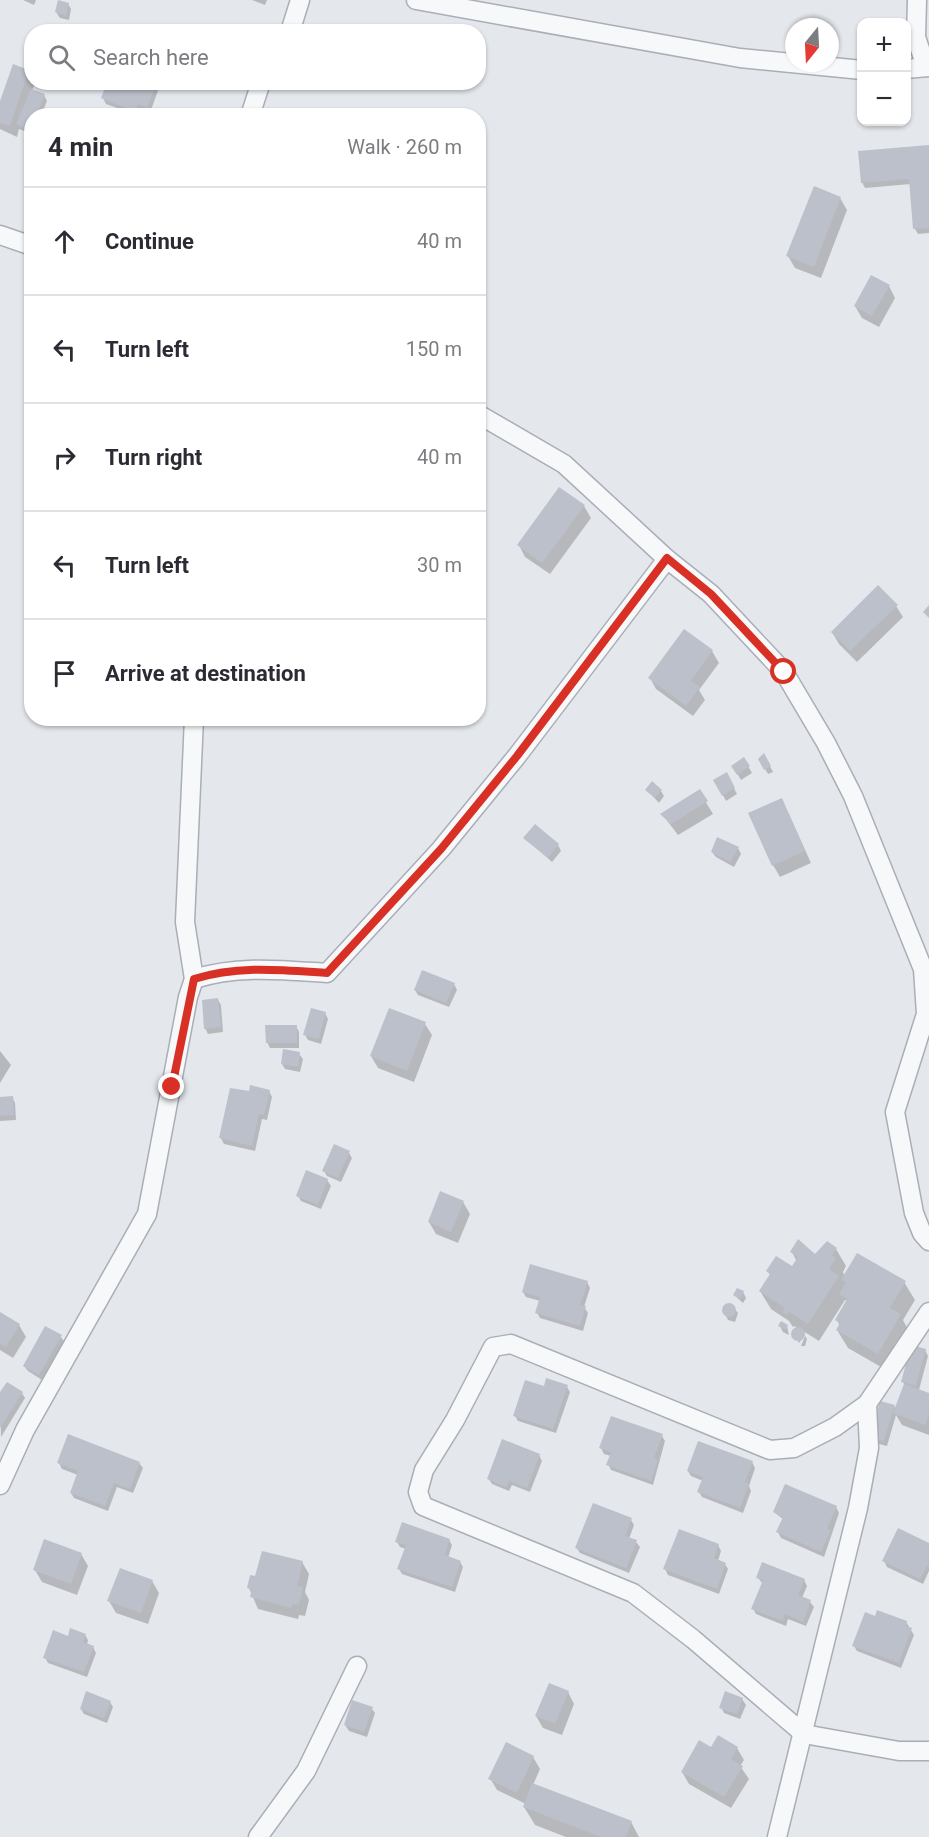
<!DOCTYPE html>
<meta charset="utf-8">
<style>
:root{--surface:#fff;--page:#f7f7f7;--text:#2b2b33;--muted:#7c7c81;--line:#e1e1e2}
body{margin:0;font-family:Roboto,sans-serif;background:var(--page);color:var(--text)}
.controls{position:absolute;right:18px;top:18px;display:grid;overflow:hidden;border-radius:12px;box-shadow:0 2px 4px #0004}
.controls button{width:54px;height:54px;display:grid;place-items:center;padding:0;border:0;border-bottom:2px solid var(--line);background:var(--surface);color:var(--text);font:30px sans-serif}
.compass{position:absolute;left:785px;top:18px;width:54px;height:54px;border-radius:50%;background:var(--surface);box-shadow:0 2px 4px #0004;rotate:198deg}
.stop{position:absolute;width:18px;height:18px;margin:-14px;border:4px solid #d93025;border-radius:50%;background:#fff}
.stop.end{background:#d93025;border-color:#fff;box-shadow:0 2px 6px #0008}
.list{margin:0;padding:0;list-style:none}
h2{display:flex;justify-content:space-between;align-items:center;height:78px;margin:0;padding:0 24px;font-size:26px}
h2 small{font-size:20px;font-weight:400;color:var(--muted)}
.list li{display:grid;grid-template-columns:39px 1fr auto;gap:18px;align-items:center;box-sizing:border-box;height:108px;padding:0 24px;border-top:2px solid var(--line)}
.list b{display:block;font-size:22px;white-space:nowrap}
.list em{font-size:20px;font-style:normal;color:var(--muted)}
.icon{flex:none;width:33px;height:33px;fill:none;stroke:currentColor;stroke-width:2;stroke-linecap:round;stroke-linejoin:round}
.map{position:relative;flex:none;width:929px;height:1837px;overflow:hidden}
.search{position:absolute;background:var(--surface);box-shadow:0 2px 4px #0004;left:24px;top:24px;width:462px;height:66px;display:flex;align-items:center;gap:15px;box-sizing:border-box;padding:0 21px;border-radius:24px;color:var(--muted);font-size:22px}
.panel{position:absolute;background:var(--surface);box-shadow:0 2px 4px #0004;left:24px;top:108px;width:462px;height:618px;border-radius:24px}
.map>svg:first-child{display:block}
</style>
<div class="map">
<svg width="929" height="1837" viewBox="0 0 929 1837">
<rect width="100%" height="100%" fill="#e4e7ec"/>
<g fill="#0003">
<path d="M23 0H36L34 5Z"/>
<path d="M252 0H267L265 5Z"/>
<path d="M68 4 71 9 69 20 60 18 56 12Z"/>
<path d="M28 71 32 82 35 83 32 91 44 95 47 101 41 116H32V134L19 129 17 137 0 129V106Z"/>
<path d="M109 82H161L150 113 141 109 139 116 106 104 103 98Z"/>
<path d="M929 147V233L918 234 915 229 911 184 865 188 862 182Z"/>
<path d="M840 198 847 210 821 278 795 268 788 256Z"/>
<path d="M889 286 895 298 879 327 862 318 855 306Z"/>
<path d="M584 506 591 518 550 574 525 557 519 545Z"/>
<path d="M896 606 903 617 857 662 839 644 832 632Z"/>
<path d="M685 631 712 651 719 663 699 690 705 700 693 716 656 689 650 678Z"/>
<path d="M764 755 773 772 768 774 760 760Z"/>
<path d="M744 759 752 773 741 780 733 766Z"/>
<path d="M726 774 737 794 726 801 715 780Z"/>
<path d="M647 790 661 791 664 796 659 803Z"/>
<path d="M699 791 713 814 678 835 662 814Z"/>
<path d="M788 812 811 863 780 877 773 865Z"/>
<path d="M525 838 558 845 561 851 552 862Z"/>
<path d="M738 848 741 854 734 867 716 857 712 852Z"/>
<path d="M454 984 457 990 449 1007 418 995 415 990Z"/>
<path d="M218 1000 221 1005 223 1032 208 1034 205 1028Z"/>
<path d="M325 1013 328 1019 321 1044 308 1040 305 1035Z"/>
<path d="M425 1024 432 1035 414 1082 378 1068 371 1056Z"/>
<path d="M296 1026 299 1032V1048H270L267 1042Z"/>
<path d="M0 1051 11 1065 0 1083Z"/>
<path d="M299 1054 303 1059 300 1072 285 1069 282 1064Z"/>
<path d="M269 1091 272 1097 267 1120 262 1119 255 1151 224 1144 221 1138 250 1093Z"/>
<path d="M12 1097 15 1103 16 1120 0 1121V1098Z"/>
<path d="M349 1153 352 1158 341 1182 327 1176 324 1171Z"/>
<path d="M327 1180 331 1186 321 1209 301 1201 298 1196Z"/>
<path d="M463 1202 470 1214 458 1243 436 1234 429 1222Z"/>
<path d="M836 1249 846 1266 843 1272 845 1277 904 1282 915 1300 903 1320 910 1333 888 1371 848 1348 837 1330 840 1326 837 1320 848 1301 845 1300 819 1341 803 1331 805 1335 799 1343 793 1333 797 1329 795 1326 793 1327 789 1321 771 1309 760 1291 770 1275 768 1271 793 1268 797 1262 792 1252 816 1256Z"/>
<path d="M587 1282 590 1288 584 1307 588 1313 583 1331 540 1318 537 1313 540 1301 526 1297 523 1292Z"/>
<path d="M743 1292 746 1298 743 1303 734 1295Z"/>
<path d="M726 1306 734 1308 738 1313 735 1322 728 1320 725 1314Z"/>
<path d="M0 1313 19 1325 26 1337 13 1358 0 1350Z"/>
<path d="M780 1326H787L789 1335 783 1332Z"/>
<path d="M60 1336 64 1341 42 1380 28 1371 24 1366Z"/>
<path d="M805 1336 807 1339 805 1346H801Z"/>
<path d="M925 1350 928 1356 919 1390 929 1394V1435L902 1425 896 1415 887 1446 875 1443 894 1406 896 1410 905 1386 903 1382Z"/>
<path d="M567 1387 570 1392 556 1433 518 1421 515 1416 545 1388Z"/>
<path d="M22 1393 25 1398 1 1437 0 1395Z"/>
<path d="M662 1436 665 1441 653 1485 611 1470 608 1464 611 1456 604 1454 601 1448Z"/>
<path d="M539 1455 542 1461 530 1492 512 1485 509 1491 492 1484 489 1479Z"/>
<path d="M752 1462 755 1468 749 1486 751 1491 743 1513 702 1497 699 1492 703 1481 691 1476 688 1471Z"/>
<path d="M59 1463H139L143 1468 133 1493 117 1487 108 1511 74 1498 71 1493 78 1475 62 1469Z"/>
<path d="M836 1507 839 1513 824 1557 781 1538 778 1532 784 1520 774 1512Z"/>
<path d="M631 1520 634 1525 629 1539 636 1542 640 1547 629 1573 580 1553 576 1547Z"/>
<path d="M449 1540 452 1545 448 1558 460 1562 463 1567 455 1592 402 1574 399 1569 406 1549 400 1547 397 1542Z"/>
<path d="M929 1544V1571L923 1584 887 1567 884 1561Z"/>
<path d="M718 1545 721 1551 718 1561 725 1564 728 1569 719 1594 668 1575 665 1569Z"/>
<path d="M81 1554 88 1566 77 1595 42 1582 35 1570Z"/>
<path d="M302 1562 309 1574 305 1592 309 1600 305 1616 299 1615 298 1619 258 1609 249 1588 257 1578Z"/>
<path d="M758 1578 804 1580 807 1586 802 1598 810 1602 814 1607 806 1626 788 1619 786 1626 756 1614 753 1609 763 1584Z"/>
<path d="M152 1581 159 1593 148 1624 116 1613 109 1601Z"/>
<path d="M906 1622 914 1635 901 1668 857 1651 854 1646Z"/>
<path d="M85 1635 88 1640 87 1645 93 1647 96 1653 87 1677 48 1663 45 1657Z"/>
<path d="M568 1692 574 1704 562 1735 543 1728 536 1716Z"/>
<path d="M742 1699 746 1705 740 1719 724 1713 721 1707Z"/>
<path d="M110 1702 113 1707 107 1723 84 1714 81 1709Z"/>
<path d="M371 1708 375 1713 367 1737 349 1731 345 1725Z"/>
<path d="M737 1748 744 1760 740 1766 749 1779 731 1808 689 1784 682 1772 712 1749Z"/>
<path d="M533 1757 540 1769 533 1785 631 1822 639 1837H566L535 1825 524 1807 526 1804 497 1790 490 1778Z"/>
</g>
<g fill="#bbc0ca">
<path d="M58 0 69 3 66 16 55 12Z"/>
<path d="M60 25 75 29 74 32H58Z"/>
<path d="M13 64 29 70 10 126 0 123V101Z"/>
<path d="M107 82H157L147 108 138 104 136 112 101 98Z"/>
<path d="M31 89 45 94 36 116H32L30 130 16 124Z"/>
<path d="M929 145V228L913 229 909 179 861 183 858 151Z"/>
<path d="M814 186 841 197 814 267 786 256Z"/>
<path d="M871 275 890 285 872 316 854 306Z"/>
<path d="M559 487 585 505 542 563 517 545Z"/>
<path d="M878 585 898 605 850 651 831 632Z"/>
<path d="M929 605V618L923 612Z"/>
<path d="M684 629 713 650 691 681 700 687 686 706 648 678Z"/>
<path d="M764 753 771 766 764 770 758 759Z"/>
<path d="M744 757 750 766 737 775 731 766Z"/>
<path d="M727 772 735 788 722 796 713 780Z"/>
<path d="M652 781 662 790 655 798 645 790Z"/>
<path d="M700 789 708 801 671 824 660 814Z"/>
<path d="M782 798 805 851 772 866 748 813Z"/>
<path d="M535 824 559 844 548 858 523 838Z"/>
<path d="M717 837 739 847 730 862 711 852Z"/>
<path d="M422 970 455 983 446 1003 414 990Z"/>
<path d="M218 998 221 1027 204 1029 202 1000Z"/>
<path d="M311 1008 326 1012 319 1039 303 1035Z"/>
<path d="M389 1008 426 1022 407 1071 370 1056Z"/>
<path d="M265 1025H297V1043H266Z"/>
<path d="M283 1049 300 1052 298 1067 281 1064Z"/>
<path d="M250 1085 270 1090 264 1115 259 1114 252 1146 219 1138 230 1088 249 1091Z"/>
<path d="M13 1096 14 1115 0 1116V1097Z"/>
<path d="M334 1144 350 1151 338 1178 322 1171Z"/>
<path d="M306 1170 328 1179 318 1205 296 1196Z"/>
<path d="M440 1191 464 1201 451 1232 428 1222Z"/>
<path d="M798 1239 815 1254 827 1241 837 1248 832 1255 836 1258 829 1269 839 1276 808 1324 789 1312 787 1315 782 1312 785 1308 759 1291 770 1274 766 1271 776 1256 792 1266 798 1257 790 1252Z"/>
<path d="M857 1253 906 1281 890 1308 901 1314 878 1354 836 1330 840 1323 835 1320 847 1299 839 1294 846 1282 841 1280Z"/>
<path d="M530 1264 588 1281 580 1305 586 1306 580 1326 535 1313 540 1297 522 1292Z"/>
<path d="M737 1288 744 1291 740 1299 733 1295Z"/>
<circle cx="729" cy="1310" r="7"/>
<path d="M0 1312 20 1324 6 1347 0 1344Z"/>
<path d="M781 1321 788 1325 786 1330 778 1326Z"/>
<path d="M45 1326 62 1335 39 1375 23 1366Z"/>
<circle cx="798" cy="1334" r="7"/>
<path d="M911 1345 926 1349 916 1386 901 1382Z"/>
<path d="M546 1378 568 1385 553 1429 513 1416 525 1380 544 1386Z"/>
<path d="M7 1382 23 1392 0 1428V1392Z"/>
<path d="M904 1384 929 1393V1414L925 1425 893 1413Z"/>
<path d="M880 1401 895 1405 884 1441 870 1438Z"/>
<path d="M611 1416 663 1434 654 1458 658 1460 651 1481 606 1465 611 1452 599 1448Z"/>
<path d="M68 1434 140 1462 130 1489 114 1483 105 1506 70 1493 78 1471 57 1463Z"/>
<path d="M502 1439 540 1454 527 1488 509 1481 506 1487 487 1479Z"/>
<path d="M698 1441 753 1461 745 1482 749 1484 740 1508 697 1492 703 1477 687 1471Z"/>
<path d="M785 1484 837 1506 827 1529 831 1530 821 1552 776 1532 783 1517 773 1512Z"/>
<path d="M593 1503 632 1518 625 1536 637 1540 626 1568 575 1548Z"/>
<path d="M402 1522 450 1539 445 1555 461 1561 452 1587 397 1569 406 1545 395 1542Z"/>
<path d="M898 1528 929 1543V1567L927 1566 920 1579 882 1561Z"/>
<path d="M679 1529 719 1544 714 1558 726 1563 717 1589 663 1569Z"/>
<path d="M44 1539 82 1553 71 1584 33 1570Z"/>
<path d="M262 1551 303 1561 297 1586 303 1587 299 1605 293 1604 291 1608 250 1597 252 1590 247 1588 250 1575 255 1576Z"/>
<path d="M762 1562 805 1579 798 1595 811 1600 803 1622 785 1614 783 1621 751 1609 763 1580 756 1578Z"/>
<path d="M120 1568 153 1580 141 1613 107 1601Z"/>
<path d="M877 1610 907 1621 906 1626 912 1628 899 1663 852 1646 865 1612 875 1616Z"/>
<path d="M70 1628 86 1634 83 1642 94 1646 84 1672 43 1658 53 1630 68 1636Z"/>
<path d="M549 1683 569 1691 555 1724 535 1716Z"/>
<path d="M86 1691 111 1701 104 1718 80 1709Z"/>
<path d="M725 1691 743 1698 737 1714 719 1708Z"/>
<path d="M352 1700 373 1707 364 1732 344 1725Z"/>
<path d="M718 1735 738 1747 731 1759 743 1766 724 1797 681 1772 699 1740 711 1747Z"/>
<path d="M506 1742 534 1756 517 1793 488 1779Z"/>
<path d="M532 1783 632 1821 626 1837H601L523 1807Z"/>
</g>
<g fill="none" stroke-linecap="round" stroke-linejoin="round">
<g stroke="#a9aeb7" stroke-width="21">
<g id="street">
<path d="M416 0 740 58 862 70"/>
<path d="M917 0 916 37 926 67"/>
<path d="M290 32 300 0"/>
<path d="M906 69 929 67"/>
<path d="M250 116 261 82"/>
<path d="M0 235 32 246"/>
<path d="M478 414 564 464 667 559 711 594 784 672 826 743 853 796 923 969 926 1014 895 1112 914 1213 922 1233 929 1241"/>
<path d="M194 979 185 922 194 718"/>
<path d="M929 1312 867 1404 835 1427 794 1448 770 1450 511 1344 493 1347 455 1420 424 1470 418 1492 423 1506 633 1593 693 1639 804 1734 899 1751H929"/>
<path d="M0 1485 25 1430 147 1214 188 997 194 979C238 965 282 970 327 973L441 849 517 756 667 559"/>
<path d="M258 1837 306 1771 357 1666"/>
<path d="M777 1837 858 1508 869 1448 867 1404"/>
</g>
</g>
<use href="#street" stroke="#f7f8fa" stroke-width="18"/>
</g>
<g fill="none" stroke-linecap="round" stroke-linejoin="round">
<path stroke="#d93025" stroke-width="8" d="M172 1087 194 979C238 965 282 970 327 973L441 849 517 756 667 558 711 594 784 672"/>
</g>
</svg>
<div class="controls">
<button>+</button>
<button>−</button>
</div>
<svg class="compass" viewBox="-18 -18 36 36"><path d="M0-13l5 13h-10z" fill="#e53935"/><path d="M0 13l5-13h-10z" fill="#7c7c81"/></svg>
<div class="stop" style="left:784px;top:672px"></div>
<div class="stop end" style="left:172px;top:1087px"></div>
<div class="search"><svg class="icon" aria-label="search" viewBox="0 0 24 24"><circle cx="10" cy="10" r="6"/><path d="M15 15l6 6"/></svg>Search here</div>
<section class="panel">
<h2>4 min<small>Walk · 260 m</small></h2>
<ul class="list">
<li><svg class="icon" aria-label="ahead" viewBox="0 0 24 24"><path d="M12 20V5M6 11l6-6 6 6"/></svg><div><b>Continue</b></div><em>40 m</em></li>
<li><svg class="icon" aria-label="left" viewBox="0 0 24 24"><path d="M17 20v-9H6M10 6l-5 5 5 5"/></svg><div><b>Turn left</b></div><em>150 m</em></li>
<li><svg class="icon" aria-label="right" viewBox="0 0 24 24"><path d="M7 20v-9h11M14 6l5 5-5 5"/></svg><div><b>Turn right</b></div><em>40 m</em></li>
<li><svg class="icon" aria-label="left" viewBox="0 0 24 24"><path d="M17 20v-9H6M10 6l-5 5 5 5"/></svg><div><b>Turn left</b></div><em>30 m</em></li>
<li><svg class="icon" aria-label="arrive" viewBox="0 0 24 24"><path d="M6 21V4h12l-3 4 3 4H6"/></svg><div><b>Arrive at destination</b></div></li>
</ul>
</section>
</div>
